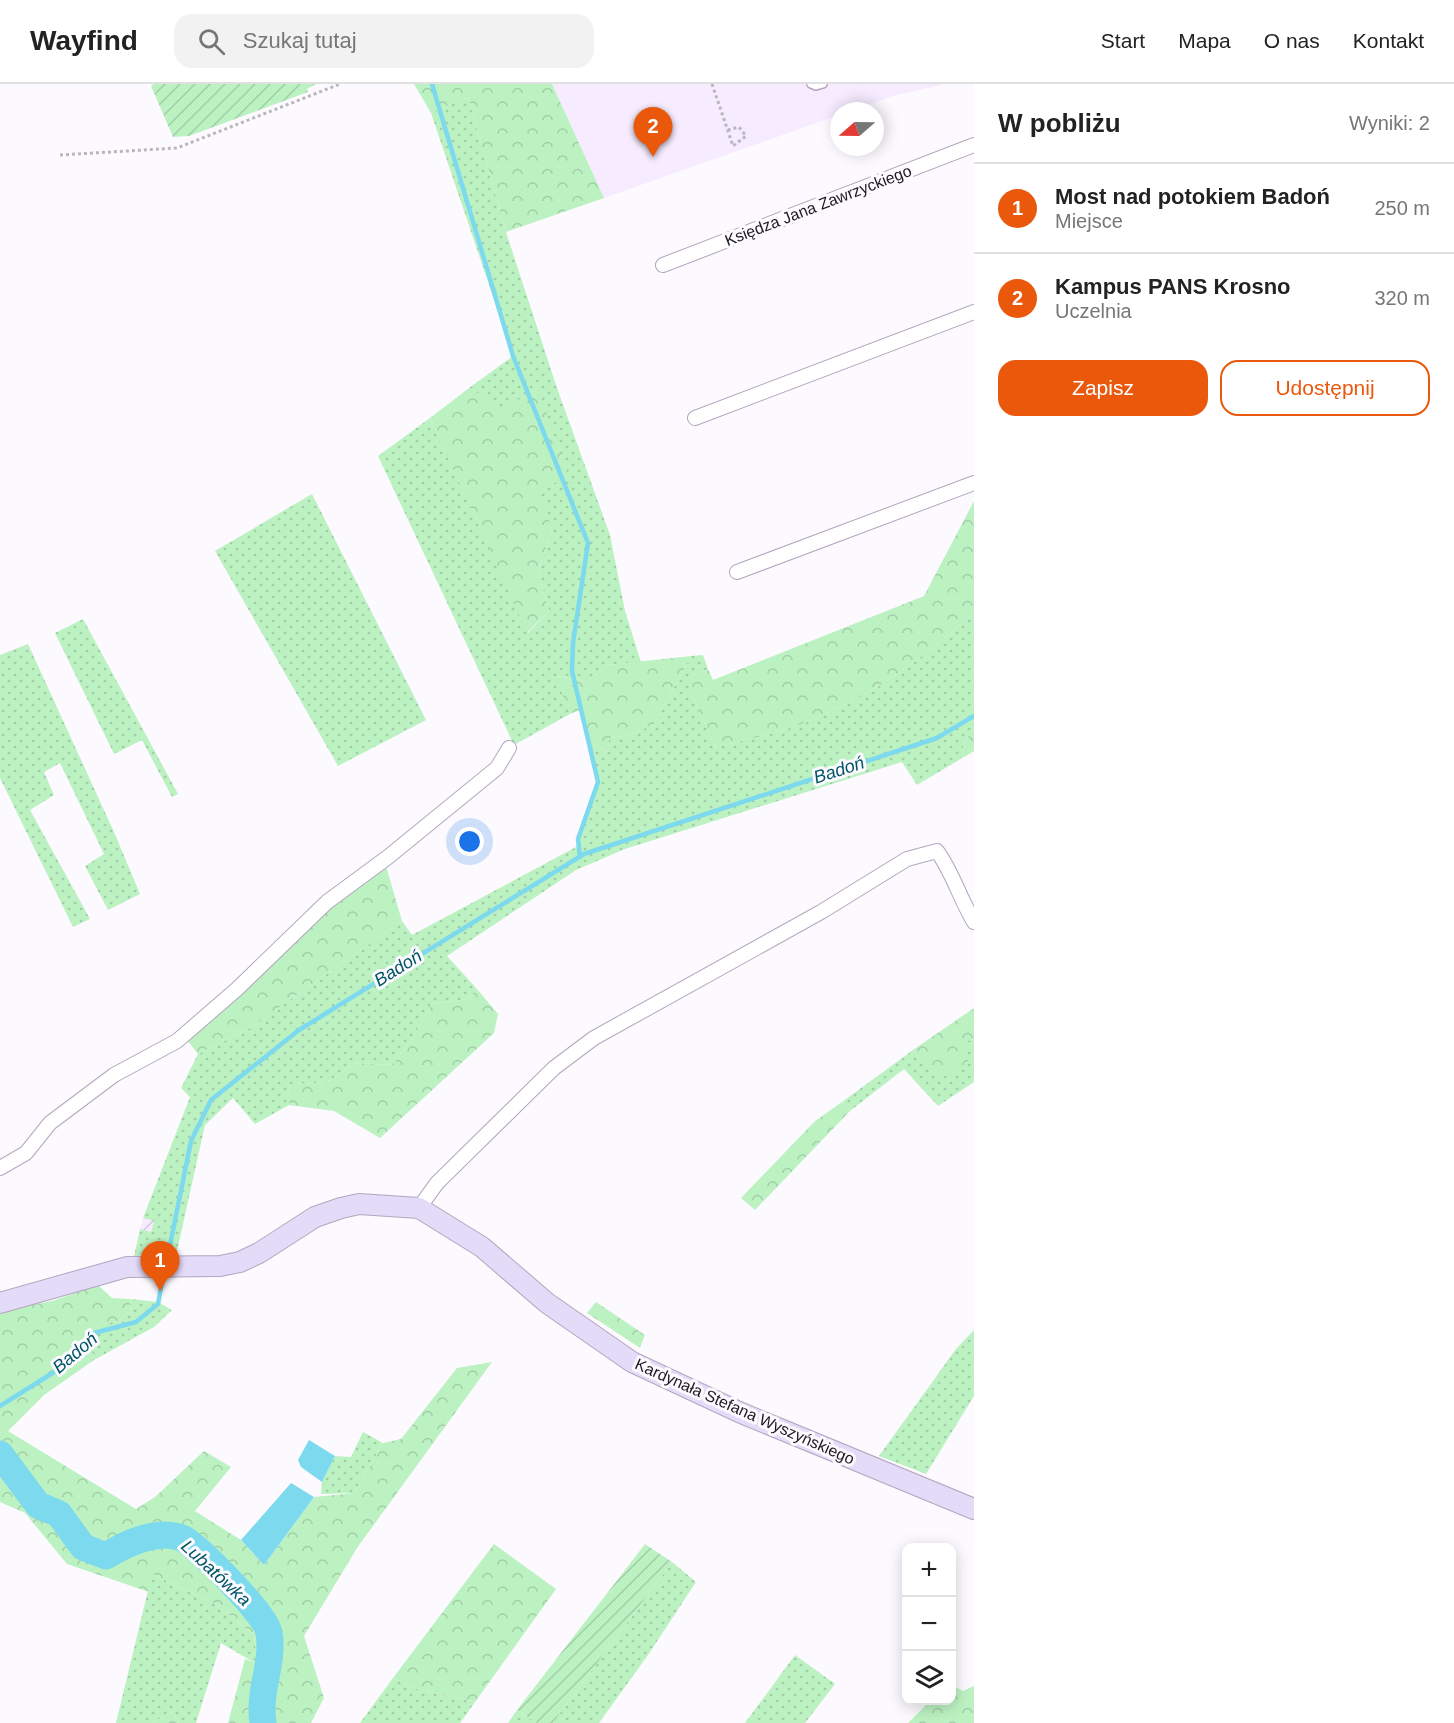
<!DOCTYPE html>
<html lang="pl">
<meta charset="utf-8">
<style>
:root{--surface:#fff;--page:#f2f2f2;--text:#222;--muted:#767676;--line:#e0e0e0;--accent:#ea580c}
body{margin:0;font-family:Helvetica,sans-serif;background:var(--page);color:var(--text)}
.controls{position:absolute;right:18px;bottom:18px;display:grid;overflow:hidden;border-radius:12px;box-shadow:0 3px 15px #0003}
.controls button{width:54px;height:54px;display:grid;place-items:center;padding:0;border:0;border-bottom:2px solid var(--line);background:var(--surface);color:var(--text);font:30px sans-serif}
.compass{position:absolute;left:830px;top:18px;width:54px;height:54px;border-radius:50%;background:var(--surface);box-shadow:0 3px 15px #0003;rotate:250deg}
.you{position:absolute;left:470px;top:758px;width:21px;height:21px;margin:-15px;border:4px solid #fff;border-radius:50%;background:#1a73e8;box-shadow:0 0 0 9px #1a73e833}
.badge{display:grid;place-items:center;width:39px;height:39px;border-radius:50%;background:var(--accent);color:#fff;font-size:20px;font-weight:700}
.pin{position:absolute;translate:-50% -50px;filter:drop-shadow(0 2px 3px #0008)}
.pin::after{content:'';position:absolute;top:32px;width:21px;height:18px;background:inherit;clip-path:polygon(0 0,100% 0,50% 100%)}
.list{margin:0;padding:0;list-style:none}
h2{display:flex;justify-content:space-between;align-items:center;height:78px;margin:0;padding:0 24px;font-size:26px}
h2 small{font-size:20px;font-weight:400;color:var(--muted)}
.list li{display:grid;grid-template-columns:39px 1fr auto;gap:18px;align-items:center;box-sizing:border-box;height:90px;padding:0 24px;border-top:2px solid var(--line)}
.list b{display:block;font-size:22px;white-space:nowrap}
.list p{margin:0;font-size:20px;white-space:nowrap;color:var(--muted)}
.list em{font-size:20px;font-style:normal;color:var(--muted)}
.actions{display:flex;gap:12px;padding:18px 24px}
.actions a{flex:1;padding:14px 0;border:2px solid var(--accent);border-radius:18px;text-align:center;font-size:21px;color:var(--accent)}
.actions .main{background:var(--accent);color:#fff}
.icon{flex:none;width:33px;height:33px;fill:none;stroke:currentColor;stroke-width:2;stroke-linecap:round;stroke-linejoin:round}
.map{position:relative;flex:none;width:974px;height:1639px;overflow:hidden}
header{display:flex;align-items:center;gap:36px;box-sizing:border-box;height:84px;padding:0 30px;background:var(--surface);border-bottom:2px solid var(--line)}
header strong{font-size:28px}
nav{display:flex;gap:33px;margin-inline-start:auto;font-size:21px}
.search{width:420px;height:54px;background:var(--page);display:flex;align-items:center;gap:15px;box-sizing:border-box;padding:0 21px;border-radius:18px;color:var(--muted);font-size:22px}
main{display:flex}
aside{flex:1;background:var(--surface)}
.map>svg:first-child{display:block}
</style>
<header>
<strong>Wayfind</strong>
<div class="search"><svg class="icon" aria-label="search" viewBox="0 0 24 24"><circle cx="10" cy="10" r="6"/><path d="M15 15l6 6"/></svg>Szukaj tutaj</div>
<nav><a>Start</a><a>Mapa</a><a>O nas</a><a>Kontakt</a></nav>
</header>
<main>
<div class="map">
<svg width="974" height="1639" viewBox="0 0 974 1639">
<defs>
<pattern id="industrial-furrows" width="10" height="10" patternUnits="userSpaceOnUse" patternTransform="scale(1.5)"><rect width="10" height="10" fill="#f6ebff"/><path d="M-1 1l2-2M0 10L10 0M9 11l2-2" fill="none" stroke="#d2c9da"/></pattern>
<pattern id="grass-dots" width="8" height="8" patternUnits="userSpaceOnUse" patternTransform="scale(1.5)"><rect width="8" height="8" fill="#bcf1c2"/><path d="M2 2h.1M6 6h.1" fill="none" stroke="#a1cea6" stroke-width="1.8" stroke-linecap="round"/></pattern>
<pattern id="forest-crowns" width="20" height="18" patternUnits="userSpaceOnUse" patternTransform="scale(1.5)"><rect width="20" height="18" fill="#bcf1c2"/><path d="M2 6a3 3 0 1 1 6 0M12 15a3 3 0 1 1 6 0" fill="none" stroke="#a1cea6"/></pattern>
<pattern id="garden-furrows" width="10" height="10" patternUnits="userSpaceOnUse" patternTransform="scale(1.5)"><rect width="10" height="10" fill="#bcf1c2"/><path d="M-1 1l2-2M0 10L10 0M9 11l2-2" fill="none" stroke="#a1cea6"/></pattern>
</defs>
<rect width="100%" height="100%" fill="#fcfaff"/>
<path fill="#f6ebff" d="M552 0H945L893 12 852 27H839V31L604 114Z"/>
<path fill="url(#industrial-furrows)" d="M143 1134 154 1137 151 1148 140 1145Z"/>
<g fill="url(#grass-dots)">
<path d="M468 13 506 148 557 304 610 451 625 527 641 578 607 581 588 597 556 592 570 630 514 661 378 372 430 334 528 549 549 527 538 488 552 446 539 407 538 304 503 326 469 304 513 272 431 29Z"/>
<path d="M312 410 426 636 338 682 215 467Z"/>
<path d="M974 529V651H969L963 663 964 673 917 701 902 678 625 765 576 786 447 872 477 905 467 915 432 920 412 955 393 981 356 979 326 999 290 1000 289 1021 255 1040 233 1014 205 1041 177 1167 134 1172 140 1145 151 1148 154 1137 143 1134 190 1013 181 1004 198 970 250 944 402 837 412 851 576 763 598 698 590 660 609 668V654L631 651 654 640 691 572 703 571 708 585 689 593V604L715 663C750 655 788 647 821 632 879 608 927 570 974 529Z"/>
<path d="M83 535 178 710 172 713 142 656 114 670 55 549Z"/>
<path d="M28 560 114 748 140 810 108 826 85 782 104 770 60 679 44 688 54 711 30 726 90 835 73 843 0 694V571Z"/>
<path d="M974 955V998L938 1022 904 985 850 1027 842 1018 913 966 939 994 966 957Z"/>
<path d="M131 1215 158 1218 172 1226 154 1243 94 1276 91 1264 97 1241 118 1237 130 1228Z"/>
<path d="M974 1246V1312L926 1390 879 1372 956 1265Z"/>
<path d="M363 1348 383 1359 354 1409 321 1410 322 1398 335 1372 351 1373Z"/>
<path d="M672 1478 696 1498 648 1571 599 1639H553Z"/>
<path d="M152 1490 217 1521 254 1551 258 1581 221 1559 196 1639H179L172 1628 152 1639H116Z"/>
<path d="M795 1571 835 1600 805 1639H745Z"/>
<path d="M393 1594 417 1605 475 1618 460 1639H360Z"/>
<path d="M517 1626 537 1639H508Z"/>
</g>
<g fill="url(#forest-crowns)">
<path d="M414 0H552L604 114 506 148 468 13 431 29Z"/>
<path d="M469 304 503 325 538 304 568 391 540 408 552 446 538 488 549 527 527 549 430 334Z"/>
<path d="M974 417V529C927 570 879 608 821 632 788 647 750 655 715 663L689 604V593L708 585 713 596 924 512Z"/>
<path d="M691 572 654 640 631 651 609 654V668L590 660 582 625 570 630 555 592 588 597 607 581Z"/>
<path d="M969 651H974V667L964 673 963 663Z"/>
<path d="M386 782 402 837 250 944 198 970 187 956 330 825Z"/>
<path d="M477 905 498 930 494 949 380 1054 334 1027 289 1021 290 1000 326 999 356 979 393 981 412 955 432 920 467 915Z"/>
<path d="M974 924V955L967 957 968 980 939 995 913 966Z"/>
<path d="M842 1018 850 1027 755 1126 741 1114 815 1037Z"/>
<path d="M98 1201 112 1214 131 1215 130 1228 118 1237 97 1241 91 1264 94 1276 44 1311 8 1347 136 1425 155 1413 204 1367 231 1383 195 1427 241 1456 264 1481 314 1413 354 1409 383 1359 401 1355 457 1284 492 1278 357 1464 304 1552 324 1614 311 1639H228L245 1575 258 1580 254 1551 217 1521 152 1490 149 1508 67 1480 25 1429 0 1418V1227L52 1217Z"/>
<path d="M596 1218 645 1251 640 1264 587 1229Z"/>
<path d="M494 1460 556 1505 475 1618 417 1605 393 1594Z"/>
<path d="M952 1601 963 1607 974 1602V1639H908L930 1617 952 1616Z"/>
<path d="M172 1628 179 1639H152Z"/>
</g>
<g fill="url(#garden-furrows)">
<path d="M154 0H316L307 5 308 8 189 52 173 53 151 2Z"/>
<path d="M645 1460 672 1478 553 1639H537L517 1626Z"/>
</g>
<g fill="#7cd9ee">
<path d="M309 1356 335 1372 322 1398 301 1383 298 1376Z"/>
<path d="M291 1399 314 1413 264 1481 241 1456Z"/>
</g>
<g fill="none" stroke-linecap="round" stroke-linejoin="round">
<g stroke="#7cd9ee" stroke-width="4.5">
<path d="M432 0 513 272 588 459 573 559 572 587 598 698 578 755 580 773"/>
<path d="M167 1176 191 1057 211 1016 299 946 584 770 937 654 974 632"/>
<path d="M0 1322 59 1285 94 1249 136 1238 158 1220 164 1188"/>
</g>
<path stroke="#7cd9ee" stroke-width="27" d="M0 1370 38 1421 59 1430 83 1463 106 1472C124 1461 144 1451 166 1451 171 1451 180 1453 184 1455 200 1465 267 1531 269 1549 274 1580 258 1606 263 1639"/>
<g stroke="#b3a6be" stroke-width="10">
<path id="lane" d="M811 0 816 2 823 0"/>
</g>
<g stroke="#b3a6be" stroke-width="16">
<g id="street">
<path d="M663 181 974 61"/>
<path d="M695 334 974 228"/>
<path d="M737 488 974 399"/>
<path d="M0 1084 26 1069 50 1039 114 991 177 957 237 905 327 818 388 773 497 684 509 664"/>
<path d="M419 1124 437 1099 554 984 594 954 821 828 907 775 937 767C953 789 960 815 974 838"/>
</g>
</g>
<g stroke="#b3a6be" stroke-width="22">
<path id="secondary" d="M0 1219 127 1183 220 1182 240 1178 259 1169 315 1133 341 1124 359 1120 419 1124 482 1163 547 1219 632 1278 739 1328 974 1425"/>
</g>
<g stroke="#b9b6bc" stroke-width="3" stroke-dasharray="3 3" stroke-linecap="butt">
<path d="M712 0 733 62 746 52 739 43 728 46"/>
<path d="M60 71 177 64 340 0"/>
</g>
<use href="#lane" stroke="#fff" stroke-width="7"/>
<use href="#street" stroke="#fff" stroke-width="14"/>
<use href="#secondary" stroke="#e3dbf8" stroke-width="20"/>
</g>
<g text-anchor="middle" stroke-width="6" stroke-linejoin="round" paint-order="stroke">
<g font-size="16" fill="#1d1821" stroke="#fcfaff">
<text transform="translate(818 121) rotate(-21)" y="6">Księdza Jana Zawrzyckiego</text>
<text transform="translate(745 1327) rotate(24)" y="6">Kardynała Stefana Wyszyńskiego</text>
</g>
<g font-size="18" font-style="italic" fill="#005564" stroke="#fcfaff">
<text transform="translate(839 686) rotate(-18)" y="6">Badoń</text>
<text transform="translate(398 884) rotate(-32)" y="6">Badoń</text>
<text transform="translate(75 1269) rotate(-40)" y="6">Badoń</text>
<text transform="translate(216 1489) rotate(43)" y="6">Lubatówka</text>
</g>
</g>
</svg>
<div class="controls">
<button>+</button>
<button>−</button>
<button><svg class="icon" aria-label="layers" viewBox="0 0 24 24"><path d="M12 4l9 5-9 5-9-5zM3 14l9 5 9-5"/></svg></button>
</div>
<svg class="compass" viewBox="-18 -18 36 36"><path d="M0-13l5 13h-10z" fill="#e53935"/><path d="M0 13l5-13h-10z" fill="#767676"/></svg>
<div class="you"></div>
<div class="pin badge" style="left:160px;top:1207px">1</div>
<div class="pin badge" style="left:653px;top:73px">2</div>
</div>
<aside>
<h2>W pobliżu<small>Wyniki: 2</small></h2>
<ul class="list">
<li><span class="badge">1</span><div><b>Most nad potokiem Badoń</b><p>Miejsce</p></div><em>250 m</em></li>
<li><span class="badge">2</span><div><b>Kampus PANS Krosno</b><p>Uczelnia</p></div><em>320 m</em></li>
</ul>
<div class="actions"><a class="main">Zapisz</a><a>Udostępnij</a></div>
</aside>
</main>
